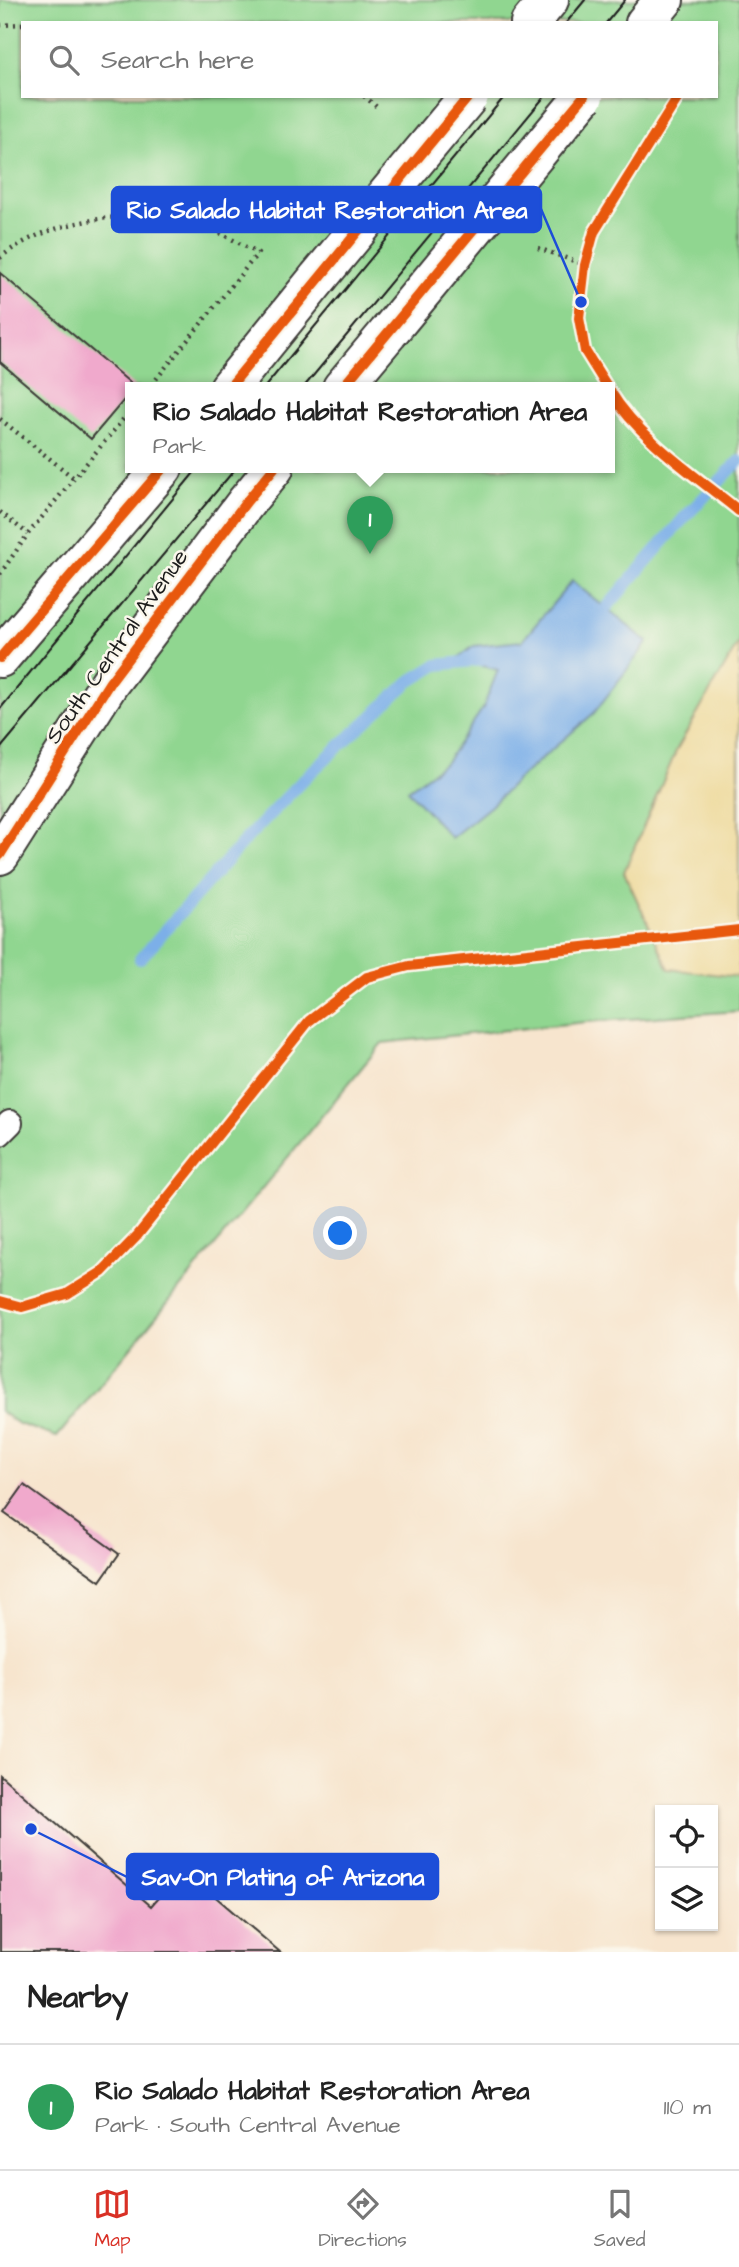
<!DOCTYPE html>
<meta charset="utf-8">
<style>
:root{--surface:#fff;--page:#f2f2f2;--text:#222;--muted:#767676;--line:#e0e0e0;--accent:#d93025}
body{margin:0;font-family:"Architects Daughter",sans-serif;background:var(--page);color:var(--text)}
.controls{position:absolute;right:21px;bottom:21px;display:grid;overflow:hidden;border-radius:0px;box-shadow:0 2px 5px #0004}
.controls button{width:63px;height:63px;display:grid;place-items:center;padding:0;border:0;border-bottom:2px solid var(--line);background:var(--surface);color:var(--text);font:35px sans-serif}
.you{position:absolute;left:341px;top:1234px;width:24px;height:24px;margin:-18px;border:5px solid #fff;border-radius:50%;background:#1a73e8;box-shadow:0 0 0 10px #1a73e833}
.badge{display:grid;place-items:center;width:46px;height:46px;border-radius:50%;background:var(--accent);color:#fff;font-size:23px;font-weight:700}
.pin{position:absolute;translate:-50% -58px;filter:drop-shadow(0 2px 4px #0008)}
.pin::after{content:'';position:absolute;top:37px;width:24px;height:21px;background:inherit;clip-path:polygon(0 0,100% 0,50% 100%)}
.popup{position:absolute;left:125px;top:382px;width:490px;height:91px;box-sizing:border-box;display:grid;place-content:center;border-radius:0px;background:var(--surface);filter:drop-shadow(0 2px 5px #0005);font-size:23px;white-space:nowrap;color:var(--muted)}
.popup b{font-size:26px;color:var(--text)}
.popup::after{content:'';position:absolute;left:50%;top:100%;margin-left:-14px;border:14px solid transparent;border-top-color:var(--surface)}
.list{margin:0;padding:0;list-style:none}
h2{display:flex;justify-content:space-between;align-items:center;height:91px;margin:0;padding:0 28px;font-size:30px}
h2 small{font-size:23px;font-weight:400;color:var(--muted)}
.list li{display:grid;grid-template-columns:46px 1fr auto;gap:21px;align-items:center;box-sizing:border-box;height:126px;padding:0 28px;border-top:2px solid var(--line)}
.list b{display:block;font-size:26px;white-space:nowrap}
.list p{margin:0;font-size:23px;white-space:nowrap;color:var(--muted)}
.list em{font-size:23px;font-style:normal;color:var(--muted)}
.icon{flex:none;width:38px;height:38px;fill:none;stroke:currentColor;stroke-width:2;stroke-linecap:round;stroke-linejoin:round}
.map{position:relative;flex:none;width:739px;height:1952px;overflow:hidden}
.search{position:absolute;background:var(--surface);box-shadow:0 2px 5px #0004;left:21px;right:21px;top:21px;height:77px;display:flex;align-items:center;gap:18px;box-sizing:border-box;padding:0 24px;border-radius:0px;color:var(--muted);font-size:26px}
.sheet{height:217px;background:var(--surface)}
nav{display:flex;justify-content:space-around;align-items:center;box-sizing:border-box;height:98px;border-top:2px solid var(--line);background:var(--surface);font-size:19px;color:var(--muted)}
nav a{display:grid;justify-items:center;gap:4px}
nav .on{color:var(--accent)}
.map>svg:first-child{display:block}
</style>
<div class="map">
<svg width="739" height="1952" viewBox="0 0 739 1952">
<rect width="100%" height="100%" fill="#fbf7ec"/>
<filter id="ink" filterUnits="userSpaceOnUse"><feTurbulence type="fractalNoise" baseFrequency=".0143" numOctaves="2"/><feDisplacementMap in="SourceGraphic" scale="14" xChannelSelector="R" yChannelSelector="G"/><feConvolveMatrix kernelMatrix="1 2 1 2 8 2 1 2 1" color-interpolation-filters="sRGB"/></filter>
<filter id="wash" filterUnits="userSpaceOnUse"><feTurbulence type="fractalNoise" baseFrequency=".00686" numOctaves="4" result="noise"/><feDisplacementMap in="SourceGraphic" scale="28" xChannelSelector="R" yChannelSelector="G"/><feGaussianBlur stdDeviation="1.57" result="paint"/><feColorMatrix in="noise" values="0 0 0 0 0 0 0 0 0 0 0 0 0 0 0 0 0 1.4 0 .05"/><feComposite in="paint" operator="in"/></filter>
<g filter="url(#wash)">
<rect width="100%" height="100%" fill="#f7e5ce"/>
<path fill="#90d690" stroke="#567956" stroke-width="2" fill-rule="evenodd" d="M0 0H739V1011L586 1022 382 1043 57 1437 19 1424 0 1411ZM23 23H716V96H23ZM130 388H610V468H130Z"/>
<path fill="#eeda9e" stroke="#857b5d" stroke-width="2" d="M739 642V977L669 969 624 872 677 749Z"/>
<path fill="#7bafe8" stroke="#4c6682" stroke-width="2" d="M572 581 648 642 594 713 517 780 491 806 451 838 408 790 446 762 483 708 498 670 457 659 474 646 522 641Z"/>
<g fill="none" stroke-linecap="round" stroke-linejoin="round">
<g stroke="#7bafe8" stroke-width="12">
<path d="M595 621 684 518 739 461"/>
<path d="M140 959 244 841 307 776 409 682 437 665 482 660"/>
</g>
</g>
<g id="blocks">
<g fill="#f0a9cc">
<path d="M0 273 135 387 130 388V393L91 439 0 362Z"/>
<path d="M24 1485 119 1554 100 1581 4 1513Z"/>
<path d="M0 1775 151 1906 183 1869 280 1952H0Z"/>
</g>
</g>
</g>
<g filter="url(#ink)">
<use href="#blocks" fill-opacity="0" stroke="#3d3a37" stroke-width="2"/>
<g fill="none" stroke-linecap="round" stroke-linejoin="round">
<g stroke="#3d3a37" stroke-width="28">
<path id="service" d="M0 1133 10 1123"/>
</g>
<g stroke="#3d3a37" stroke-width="42">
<g id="secondary">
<path d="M530 23 549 0"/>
<path d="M645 23 664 0"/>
<path d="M229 388 318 278"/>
<path d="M342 388 388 333"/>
<path d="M0 658 163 468"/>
<path d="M0 855 110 682 247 501 274 468"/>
</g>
</g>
<g stroke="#3d3a37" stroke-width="4.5" stroke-dasharray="2 5" stroke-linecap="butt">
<path d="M0 25 23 24"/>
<path d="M364 96 378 108"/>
<path d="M538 248 585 265"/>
<path d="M0 258C48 217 146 206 205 227 223 233 241 245 258 253L149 388"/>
<path d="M0 419 75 479"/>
<path d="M0 512 28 534"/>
<path d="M0 574 28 534 130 411"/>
</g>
<use href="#service" stroke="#fff" stroke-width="24"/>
<use href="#secondary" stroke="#fff" stroke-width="38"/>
<g stroke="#1c1c1c" stroke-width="2">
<path d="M566 23 585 0"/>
<path d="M606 23 625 0"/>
<path d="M264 388 505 96"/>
<path d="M303 388 545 96"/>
<path d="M0 709 198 468"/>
<path d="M0 749 236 468"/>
</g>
<g stroke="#3d3a37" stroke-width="42" stroke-linecap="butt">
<g id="secondary-bridge">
<path d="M318 278 469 96"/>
<path d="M388 333 584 96"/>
</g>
</g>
<use href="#secondary-bridge" stroke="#fff" stroke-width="38"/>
<g stroke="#fbf7ec" stroke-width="15">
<g id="cycleway">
<path d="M229 388 469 96"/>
<path d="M342 388 584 96"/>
<path d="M608 388 585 351 579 318 585 265 594 232 679 96"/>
<path d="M610 391C639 439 696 476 739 511"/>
<path d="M0 658 163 468"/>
<path d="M0 855 110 682 247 501 274 468"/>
<path d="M0 1301 22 1307 67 1294 102 1272 137 1236 309 1021 367 977 409 966 739 930"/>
</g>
</g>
<use href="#cycleway" stroke="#e8590c" stroke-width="10"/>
</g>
</g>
<g text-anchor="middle" stroke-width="5" stroke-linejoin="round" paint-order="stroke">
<g font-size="23" fill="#1c1c1c" stroke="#fbf7ec">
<text transform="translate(116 646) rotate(-55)" y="8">South Central Avenue</text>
</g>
</g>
<path fill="none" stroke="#1d4ed8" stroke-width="2.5" d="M581 302L541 209M31 1829L127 1877"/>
<g fill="#1d4ed8" stroke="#fbf7ec" stroke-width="2.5">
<circle cx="581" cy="302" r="7"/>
<circle cx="31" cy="1829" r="7"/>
</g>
<g fill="#1d4ed8" stroke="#1d4ed8" stroke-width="2.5">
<rect x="112" y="187" width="429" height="45" rx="7"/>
<rect x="127" y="1854" width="311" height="45" rx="7"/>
</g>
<g font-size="24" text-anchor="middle" font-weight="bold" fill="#fff">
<text x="327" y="218">Rio Salado Habitat Restoration Area</text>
<text x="283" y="1885">Sav-On Plating of Arizona</text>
</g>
</svg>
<div class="controls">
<button><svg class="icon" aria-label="locate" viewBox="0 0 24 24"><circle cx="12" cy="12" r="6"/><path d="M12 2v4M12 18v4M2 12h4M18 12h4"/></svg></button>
<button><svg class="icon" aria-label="layers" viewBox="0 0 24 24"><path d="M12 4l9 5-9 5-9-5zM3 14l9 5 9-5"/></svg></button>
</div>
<div class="you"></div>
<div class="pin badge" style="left:370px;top:554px;background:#2e9e5b">1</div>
<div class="popup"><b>Rio Salado Habitat Restoration Area</b>Park</div>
<div class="search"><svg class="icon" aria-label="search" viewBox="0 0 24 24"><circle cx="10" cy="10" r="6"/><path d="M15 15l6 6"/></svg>Search here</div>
</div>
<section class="sheet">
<h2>Nearby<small></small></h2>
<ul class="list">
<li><span class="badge" style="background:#2e9e5b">1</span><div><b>Rio Salado Habitat Restoration Area</b><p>Park · South Central Avenue</p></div><em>110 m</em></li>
</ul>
</section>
<nav>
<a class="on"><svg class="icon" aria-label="map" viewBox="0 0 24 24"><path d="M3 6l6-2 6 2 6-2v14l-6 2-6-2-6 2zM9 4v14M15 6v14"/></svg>Map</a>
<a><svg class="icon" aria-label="directions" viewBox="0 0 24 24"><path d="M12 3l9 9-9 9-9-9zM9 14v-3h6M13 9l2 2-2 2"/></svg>Directions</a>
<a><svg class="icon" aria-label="saved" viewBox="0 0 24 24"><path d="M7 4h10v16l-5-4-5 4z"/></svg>Saved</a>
</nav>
